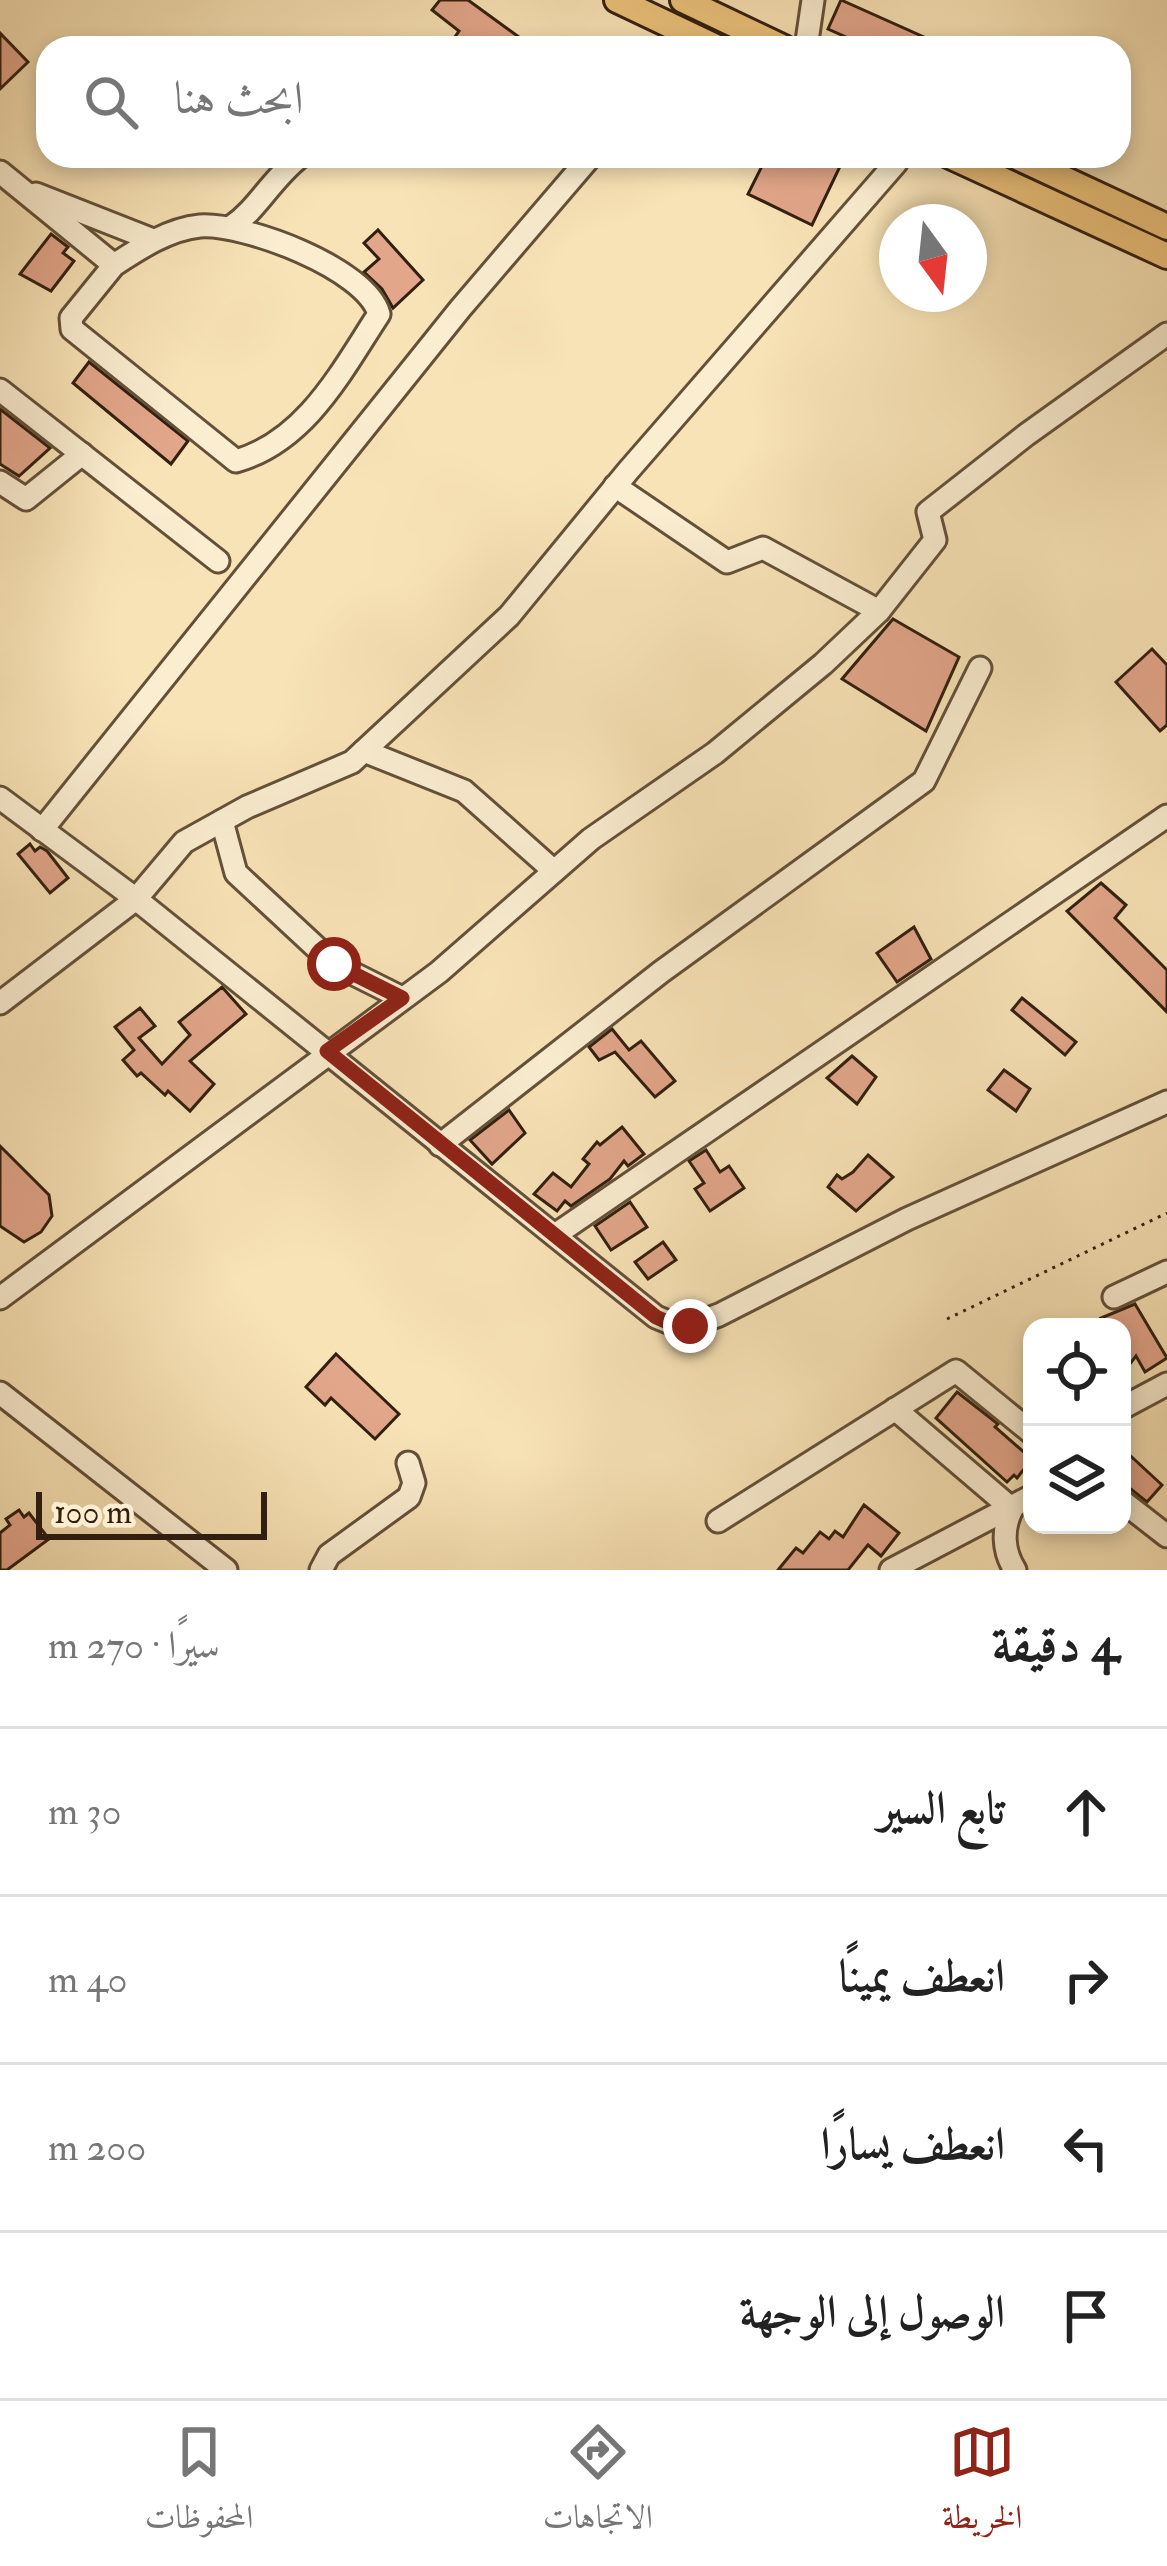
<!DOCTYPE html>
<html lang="ar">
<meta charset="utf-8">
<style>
:root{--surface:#fff;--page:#f6f6f6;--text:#222;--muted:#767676;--line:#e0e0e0;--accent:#8f2418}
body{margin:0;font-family:"IM FELL Double Pica",Amiri,serif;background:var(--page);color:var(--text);direction:rtl}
.controls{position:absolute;right:36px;bottom:36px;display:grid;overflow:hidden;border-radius:24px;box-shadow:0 6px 18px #0003}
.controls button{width:108px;height:108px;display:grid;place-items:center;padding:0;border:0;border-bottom:3px solid var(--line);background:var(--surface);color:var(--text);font:60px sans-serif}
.compass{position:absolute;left:879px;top:204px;width:108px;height:108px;border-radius:50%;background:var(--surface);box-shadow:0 6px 18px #0003;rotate:165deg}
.scale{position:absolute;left:36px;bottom:30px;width:231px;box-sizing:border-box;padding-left:12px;border:6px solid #321f0f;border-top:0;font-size:33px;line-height:42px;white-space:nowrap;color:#321f0f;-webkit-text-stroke:9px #faedd0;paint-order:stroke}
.stop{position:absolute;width:36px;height:36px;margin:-27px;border:9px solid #8f2418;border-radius:50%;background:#fff}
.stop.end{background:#8f2418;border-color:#fff;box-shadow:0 3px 12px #0008}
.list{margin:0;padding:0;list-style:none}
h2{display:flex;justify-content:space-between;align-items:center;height:156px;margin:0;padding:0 48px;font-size:51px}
h2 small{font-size:39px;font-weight:400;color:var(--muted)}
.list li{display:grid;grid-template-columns:78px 1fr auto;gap:36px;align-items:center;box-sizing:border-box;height:168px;padding:0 48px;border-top:3px solid var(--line)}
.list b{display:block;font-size:45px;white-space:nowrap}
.list em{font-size:39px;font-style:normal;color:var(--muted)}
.icon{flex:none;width:66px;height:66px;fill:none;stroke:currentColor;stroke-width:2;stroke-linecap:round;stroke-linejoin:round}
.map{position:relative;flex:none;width:1167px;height:1570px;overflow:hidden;direction:ltr}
.search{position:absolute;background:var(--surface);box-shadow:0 6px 18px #0003;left:36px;right:36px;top:36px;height:132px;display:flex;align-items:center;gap:30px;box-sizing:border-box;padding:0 42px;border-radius:36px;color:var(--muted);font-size:45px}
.sheet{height:828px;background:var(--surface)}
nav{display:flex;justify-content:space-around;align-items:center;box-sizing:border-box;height:168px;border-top:3px solid var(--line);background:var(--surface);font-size:33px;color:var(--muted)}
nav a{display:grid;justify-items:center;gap:6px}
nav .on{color:var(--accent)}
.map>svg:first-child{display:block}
</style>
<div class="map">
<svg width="1167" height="1570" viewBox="0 0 1167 1570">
<rect width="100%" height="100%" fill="#f8e3b6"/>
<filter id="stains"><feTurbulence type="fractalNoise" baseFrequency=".00167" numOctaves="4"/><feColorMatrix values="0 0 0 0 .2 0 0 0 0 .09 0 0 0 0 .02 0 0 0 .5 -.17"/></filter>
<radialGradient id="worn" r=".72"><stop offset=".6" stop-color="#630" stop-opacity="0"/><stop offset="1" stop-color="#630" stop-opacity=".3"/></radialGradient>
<g fill="#e2a68a" stroke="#321f0f" stroke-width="3">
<path d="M440 0H468L534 48H447L459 31 432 10Z"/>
<path d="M841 0 926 38 921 48H871L828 29Z"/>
<path d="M0 33 28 62 0 89Z"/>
<path d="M767 156H845L812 225 748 194Z"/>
<path d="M378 230 423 280 393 308 382 289 364 272 379 259 364 243Z"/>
<path d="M51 234 68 247 63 253 74 261 51 291 20 274Z"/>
<path d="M89 362 188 441 171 464 73 383Z"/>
<path d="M0 409 50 448 19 476 0 464Z"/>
<path d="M893 619 959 657 926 731 842 679Z"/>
<path d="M1152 649 1167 665V725L1160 731 1116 682Z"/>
<path d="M30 844 35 851 40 847 47 851 68 878 50 893 18 854Z"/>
<path d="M1101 883 1126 905 1115 918 1167 970V1012L1067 911Z"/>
<path d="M914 927 931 959 897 982 877 953Z"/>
<path d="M222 987 246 1014 190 1061 214 1084 190 1111 168 1091 165 1095 141 1073 137 1076 123 1060 134 1050 115 1027 140 1008 155 1026 139 1038 162 1064 190 1035 179 1022Z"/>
<path d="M1022 998 1076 1042 1065 1055 1012 1010Z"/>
<path d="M612 1029 629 1050 641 1041 675 1081 655 1097 615 1052 599 1060 589 1047Z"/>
<path d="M852 1056 876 1077 857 1104 827 1078Z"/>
<path d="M1004 1070 1030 1089 1016 1111 988 1090Z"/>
<path d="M509 1110 525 1133 492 1164 470 1140Z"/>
<path d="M622 1127 644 1154 628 1166 624 1161 610 1179 571 1206 565 1201 557 1211 534 1194 553 1173 571 1187 589 1164 583 1159 597 1142 600 1145Z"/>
<path d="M0 1146 49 1195 52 1216 41 1232 24 1242 0 1226Z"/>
<path d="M706 1150 720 1172 729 1166 744 1188 710 1211 695 1189 704 1183 689 1161Z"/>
<path d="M868 1155 893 1177 856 1211 828 1187 837 1175 842 1179 853 1172Z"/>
<path d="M630 1202 647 1227 611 1250 595 1226Z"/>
<path d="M663 1242 676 1260 648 1279 635 1262Z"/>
<path d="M1135 1304 1167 1358 1145 1372 1136 1356 1122 1374V1327H1106L1101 1318Z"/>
<path d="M336 1354 399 1414 375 1439 331 1398 325 1405 306 1387Z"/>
<path d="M957 1392 998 1424 995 1427 1032 1459 1017 1478 1014 1475 1007 1482 936 1418Z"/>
<path d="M1122 1448 1162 1485 1147 1502 1122 1482Z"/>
<path d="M864 1505 899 1533 881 1556 868 1545 848 1570H778L796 1548 803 1553 820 1532 829 1539 835 1531 843 1537Z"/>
<path d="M19 1510 24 1517 29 1513 49 1539 7 1570H0V1533L10 1525 6 1519Z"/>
</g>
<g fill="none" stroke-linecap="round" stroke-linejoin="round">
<g stroke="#645039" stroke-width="27">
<g id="minor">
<path d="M806 48 813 0"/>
<path d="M0 172 114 265 71 318 72 329 236 461C306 441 341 372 379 314 366 268 244 223 200 226 169 229 140 248 114 265"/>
<path d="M36 194 153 240"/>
<path d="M231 227C258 209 272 178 301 156"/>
<path d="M0 390 218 561"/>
<path d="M0 482 26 499 82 454"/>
<path d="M615 486 727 562 763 548 879 611"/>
<path d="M364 751 464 791 554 871"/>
<path d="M0 798 136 899 656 1317 683 1328 719 1315 907 1219 1167 1102"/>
<path d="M222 821 236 873 334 964 402 998"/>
<path d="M42 830 460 309 591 156"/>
<path d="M0 1003 136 899 184 842 247 807 352 762 509 616 628 471 896 163"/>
<path d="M440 1145 661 972 924 781 980 668"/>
<path d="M555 1235 1167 816"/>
<path d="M1114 1297 1167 1272"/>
<path d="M0 1298 439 972 591 839 715 753 823 664 879 611 935 540 928 512 1026 435 1167 334"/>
<path d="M0 1393 226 1570"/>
<path d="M1122 1408 1167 1384"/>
<path d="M895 1409 1012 1509"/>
<path d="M1122 1501 1167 1536"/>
<path d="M1012 1509C1002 1529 1003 1551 1015 1570"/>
<path d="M718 1521 956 1371 1032 1433"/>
<path d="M321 1570 329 1555 409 1497 414 1483 408 1463"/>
<path d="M891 1570 1032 1496"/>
</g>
</g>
<g stroke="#321f0f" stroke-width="30">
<g id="major">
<path d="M617 0 718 48"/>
<path d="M683 0 784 48"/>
<path d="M950 156 1167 256"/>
<path d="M1015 156 1167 227"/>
</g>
</g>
<path stroke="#321f0f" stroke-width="3" stroke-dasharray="3 6" stroke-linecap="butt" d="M947 1319 1167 1213"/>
<use href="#minor" stroke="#faedd0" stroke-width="21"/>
<use href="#major" stroke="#ecc27b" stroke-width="24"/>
</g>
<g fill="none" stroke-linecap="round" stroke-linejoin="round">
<path stroke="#8f2418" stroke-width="15" d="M334 964 402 998 327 1051 656 1317 674 1325 690 1326"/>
</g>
<rect width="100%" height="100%" filter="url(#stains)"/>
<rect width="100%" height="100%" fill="url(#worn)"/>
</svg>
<div class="controls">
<button><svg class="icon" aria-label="locate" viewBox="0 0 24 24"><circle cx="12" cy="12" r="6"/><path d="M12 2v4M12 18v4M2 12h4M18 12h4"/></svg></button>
<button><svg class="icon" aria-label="layers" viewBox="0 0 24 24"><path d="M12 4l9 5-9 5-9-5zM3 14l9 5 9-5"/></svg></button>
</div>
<svg class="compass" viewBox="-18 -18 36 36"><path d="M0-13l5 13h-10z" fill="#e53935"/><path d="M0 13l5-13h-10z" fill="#767676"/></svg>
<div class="scale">100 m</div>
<div class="stop" style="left:334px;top:964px"></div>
<div class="stop end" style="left:690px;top:1326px"></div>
<div class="search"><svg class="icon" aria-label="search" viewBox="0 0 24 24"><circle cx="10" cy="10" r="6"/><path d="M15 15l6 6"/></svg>ابحث هنا</div>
</div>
<section class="sheet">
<h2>4 دقيقة<small>سيرًا · 270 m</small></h2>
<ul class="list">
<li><svg class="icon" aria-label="ahead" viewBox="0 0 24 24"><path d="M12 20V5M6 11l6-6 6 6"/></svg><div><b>تابع السير</b></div><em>30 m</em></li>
<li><svg class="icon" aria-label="right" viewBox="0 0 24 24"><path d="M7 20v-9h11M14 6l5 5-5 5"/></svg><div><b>انعطف يمينًا</b></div><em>40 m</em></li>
<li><svg class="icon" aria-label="left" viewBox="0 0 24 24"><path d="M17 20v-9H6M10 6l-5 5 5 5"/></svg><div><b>انعطف يسارًا</b></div><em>200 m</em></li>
<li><svg class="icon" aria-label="arrive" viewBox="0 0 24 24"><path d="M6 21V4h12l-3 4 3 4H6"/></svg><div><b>الوصول إلى الوجهة</b></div></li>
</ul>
</section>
<nav>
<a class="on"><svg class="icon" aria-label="map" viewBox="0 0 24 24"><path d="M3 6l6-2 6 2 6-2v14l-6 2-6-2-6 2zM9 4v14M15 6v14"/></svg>الخريطة</a>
<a><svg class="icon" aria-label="directions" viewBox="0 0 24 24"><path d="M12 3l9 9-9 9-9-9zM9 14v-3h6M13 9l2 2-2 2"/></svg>الاتجاهات</a>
<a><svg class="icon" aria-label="saved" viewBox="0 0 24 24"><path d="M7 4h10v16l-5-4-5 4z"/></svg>المحفوظات</a>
</nav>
